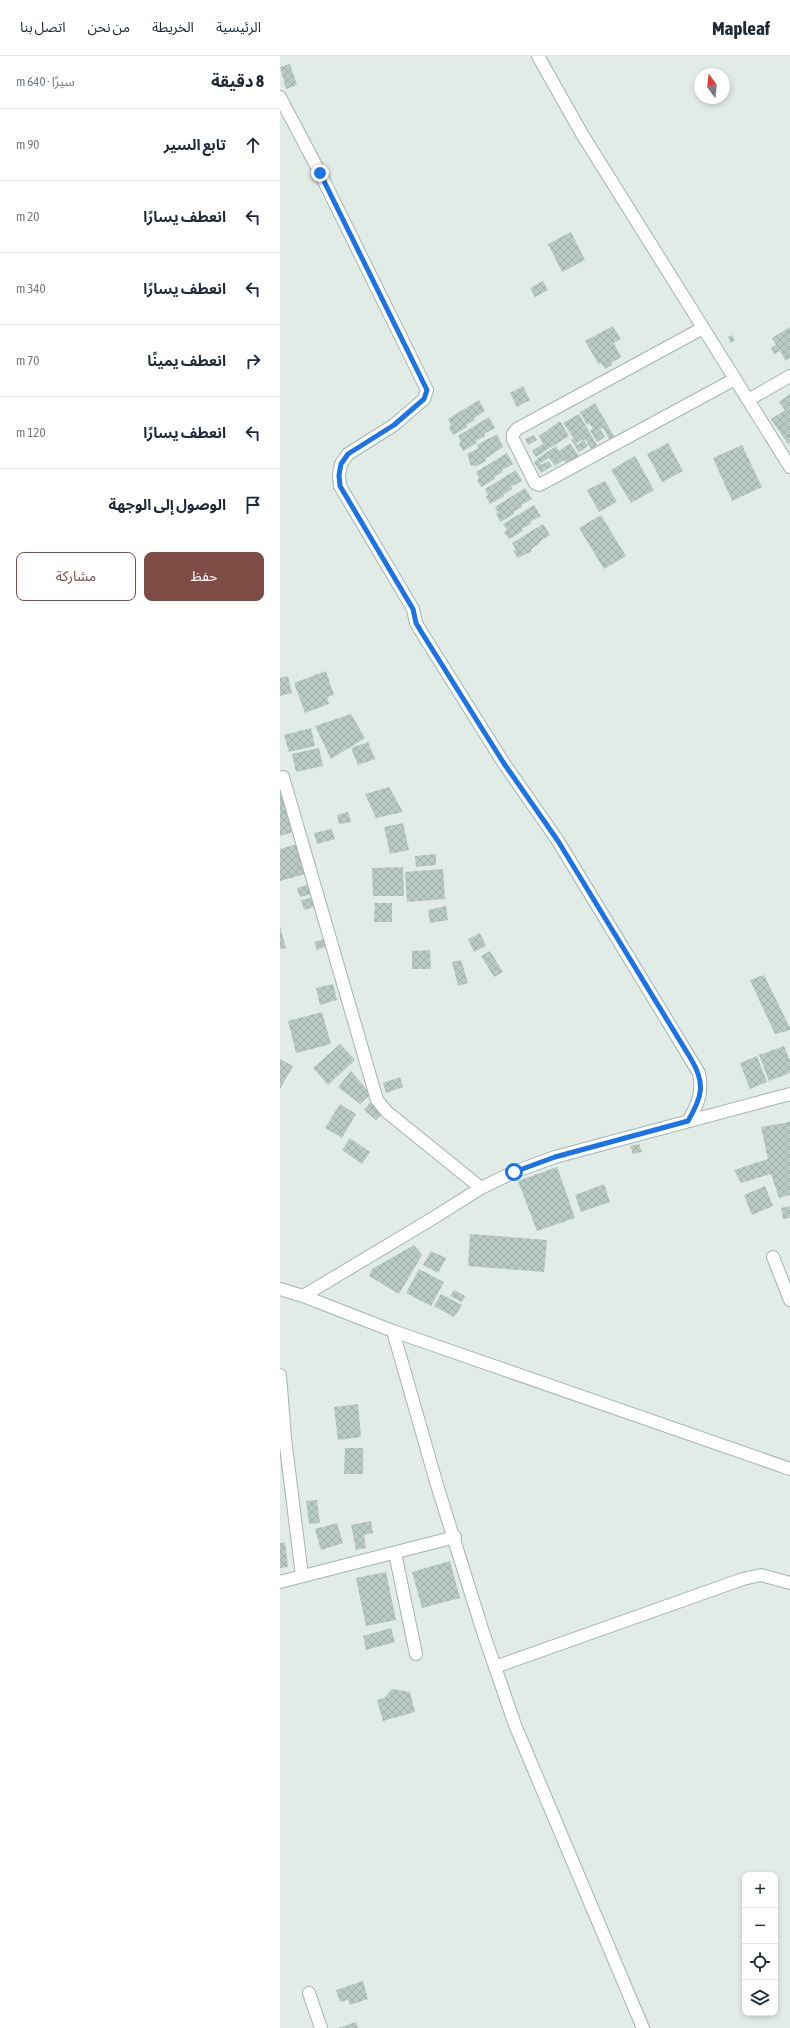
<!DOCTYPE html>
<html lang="ar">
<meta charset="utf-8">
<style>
:root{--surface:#fff;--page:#f2f2f3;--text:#1f2937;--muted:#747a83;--line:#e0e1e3;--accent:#7f4b45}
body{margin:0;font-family:"Asap Condensed","Noto Sans Arabic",sans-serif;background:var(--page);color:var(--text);direction:rtl}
.controls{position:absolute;right:12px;bottom:12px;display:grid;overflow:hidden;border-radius:8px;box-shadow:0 2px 6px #0003}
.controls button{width:36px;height:36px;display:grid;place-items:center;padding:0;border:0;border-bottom:1px solid var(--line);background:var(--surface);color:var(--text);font:20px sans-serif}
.compass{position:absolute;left:414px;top:12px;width:36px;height:36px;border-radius:50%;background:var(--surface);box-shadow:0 2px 6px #0003;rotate:345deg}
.stop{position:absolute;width:12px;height:12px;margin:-9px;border:3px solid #1a73e8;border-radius:50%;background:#fff}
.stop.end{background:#1a73e8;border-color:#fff;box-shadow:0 1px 4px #0008}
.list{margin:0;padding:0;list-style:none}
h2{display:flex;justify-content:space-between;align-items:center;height:52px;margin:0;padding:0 16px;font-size:17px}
h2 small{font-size:13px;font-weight:400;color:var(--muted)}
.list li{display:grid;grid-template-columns:26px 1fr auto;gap:12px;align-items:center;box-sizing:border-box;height:72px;padding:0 16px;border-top:1px solid var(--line)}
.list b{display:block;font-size:15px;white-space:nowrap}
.list em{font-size:13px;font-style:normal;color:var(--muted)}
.actions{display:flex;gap:8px;padding:12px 16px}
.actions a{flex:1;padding:9px 0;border:1px solid var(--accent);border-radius:8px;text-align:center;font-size:14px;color:var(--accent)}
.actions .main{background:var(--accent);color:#fff}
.icon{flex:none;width:22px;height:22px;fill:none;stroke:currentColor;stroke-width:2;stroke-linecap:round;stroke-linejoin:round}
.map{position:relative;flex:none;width:510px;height:1972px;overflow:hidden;direction:ltr}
header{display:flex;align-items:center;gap:24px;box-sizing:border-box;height:56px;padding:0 20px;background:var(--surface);border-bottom:1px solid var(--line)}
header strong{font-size:19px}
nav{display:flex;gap:22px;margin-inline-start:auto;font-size:14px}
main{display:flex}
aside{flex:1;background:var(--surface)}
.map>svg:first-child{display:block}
</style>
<header>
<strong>Mapleaf</strong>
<nav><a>الرئيسية</a><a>الخريطة</a><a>من نحن</a><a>اتصل بنا</a></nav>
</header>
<main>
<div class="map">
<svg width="510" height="1972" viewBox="0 0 510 1972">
<defs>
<pattern id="building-cross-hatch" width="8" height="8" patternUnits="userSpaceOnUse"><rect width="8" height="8" fill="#b9cac2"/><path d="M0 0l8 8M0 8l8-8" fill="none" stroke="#9faea7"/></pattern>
</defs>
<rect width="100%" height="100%" fill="#e1ece7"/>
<g fill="url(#building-cross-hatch)">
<path d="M10 8 17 29 6 33 0 11Z"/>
<path d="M291 176 305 204 282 216 268 188Z"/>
<path d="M263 225 268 234 255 241 250 232Z"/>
<path d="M333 270 341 283 334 287 341 301 331 307 332 309 325 313 321 307 319 309 305 285Z"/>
<path d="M510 271V302L506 305 500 295 494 298 491 292 496 289 492 282Z"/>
<path d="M452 279 455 284 451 287 448 281Z"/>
<path d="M243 330 250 344 237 351 230 337Z"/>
<path d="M510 338V386L508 388 491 363 505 354 499 346Z"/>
<path d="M199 344 205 355 194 362 195 364 186 369 187 371 173 379 169 371 171 370 168 363Z"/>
<path d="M315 347 334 380 329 383 323 372 315 377 321 374 325 381 317 386 310 374 313 373 309 367 307 369 300 356Z"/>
<path d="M299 358 317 389 311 393 305 383 297 387 283 367Z"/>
<path d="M209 361 215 372 204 378 205 380 196 385 197 387 183 395 179 388 181 386 178 380Z"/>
<path d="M280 365 289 380 256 401 252 395 263 388 259 380Z"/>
<path d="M217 378 223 391 205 403 206 405 195 411 194 409 191 410 187 398 199 392 197 389Z"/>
<path d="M254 379 257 384 248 389 245 383Z"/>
<path d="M293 382 298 389 304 384 308 390 299 396 291 384Z"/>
<path d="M290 387 299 400 288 408 284 404 275 410 269 402 261 407 257 403 276 390 279 395Z"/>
<path d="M388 387 403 415 382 426 367 398Z"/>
<path d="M462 389 482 431 452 445 433 402Z"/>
<path d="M227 397 233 408 222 414 223 416 214 421 215 423 201 431 197 424 199 422 196 416Z"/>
<path d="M355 400 374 434 351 447 331 414Z"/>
<path d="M258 403 261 409 269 405 272 410 261 417 254 406Z"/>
<path d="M236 414 242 425 231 431 232 433 223 439 224 440 210 448 206 441 208 439 205 433Z"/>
<path d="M325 425 337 446 319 456 307 434Z"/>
<path d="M245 432 252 443 241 449 242 451 233 456 234 458 220 466 216 458 218 457 215 451Z"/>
<path d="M254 449 261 460 250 466 251 468 241 473 243 475 229 483 224 476 227 474 223 468Z"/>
<path d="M321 459 346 500 324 513 299 472Z"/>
<path d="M263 468 270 479 259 486 260 487 251 493 252 495 238 502 233 495 236 494 232 487Z"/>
<path d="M46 615 54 639 47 641 49 648 25 657 14 627Z"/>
<path d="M8 620 12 637 0 640V622Z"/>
<path d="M71 658 85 682 51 703 35 670Z"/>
<path d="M31 672 35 690 9 696 4 679Z"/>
<path d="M88 686 95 703 78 709 71 692Z"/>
<path d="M39 692 43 710 16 716 12 698Z"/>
<path d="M0 731 13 776 0 780Z"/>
<path d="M109 731 123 756 96 762 85 738Z"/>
<path d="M68 756 71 766 59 768 57 759Z"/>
<path d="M123 767 129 794 110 798 104 771Z"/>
<path d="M52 773 55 783 37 788 34 777Z"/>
<path d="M17 788 25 818 0 825V793Z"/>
<path d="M156 798V809L136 811 135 800Z"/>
<path d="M123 811 124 840H93L92 812Z"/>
<path d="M163 813 165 843 127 846 125 816Z"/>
<path d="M30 828 32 838 20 841 17 832Z"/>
<path d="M35 841 37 850 24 854 21 844Z"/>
<path d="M95 847H112V866H94Z"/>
<path d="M166 850 168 864 150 867 148 854Z"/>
<path d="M0 870 6 892 0 893Z"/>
<path d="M200 877 206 890 194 896 188 883Z"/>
<path d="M44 883 47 890 37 894 34 886Z"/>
<path d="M150 894 151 913H132V895Z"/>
<path d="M210 895 223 916 214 921 201 900Z"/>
<path d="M181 904 188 927 178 930 172 906Z"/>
<path d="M484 919 510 972V974L495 978 470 924Z"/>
<path d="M53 928 57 944 40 949 36 932Z"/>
<path d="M42 956 51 988 16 997 8 965Z"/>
<path d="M60 988 75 1004 48 1029 33 1012Z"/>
<path d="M504 990 510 1005V1017L489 1025 479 999Z"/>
<path d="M477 1000 487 1026 470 1033 460 1007Z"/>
<path d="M0 1003 13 1010 0 1033Z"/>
<path d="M71 1015 91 1038 80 1048 58 1031Z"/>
<path d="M120 1021 123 1031 106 1037 103 1027Z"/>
<path d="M92 1044 103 1057 96 1064 84 1054Z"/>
<path d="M60 1048 76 1058 62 1082 45 1072Z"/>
<path d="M510 1066V1139L499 1142 491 1118 461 1127 454 1114 488 1103 481 1071Z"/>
<path d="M70 1082 90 1096 82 1108 62 1094Z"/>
<path d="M359 1088 362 1096 353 1098 350 1090Z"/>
<path d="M277 1111 295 1162 257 1175 238 1125Z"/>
<path d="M324 1128 330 1146 301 1156 295 1139Z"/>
<path d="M485 1130 493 1150 472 1159 464 1139Z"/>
<path d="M510 1150V1162L503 1163 501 1152Z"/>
<path d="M190 1178 267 1184 264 1216 188 1210Z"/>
<path d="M134 1189 142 1199 119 1238 89 1220 92 1213Z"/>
<path d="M151 1195 166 1202 158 1217 143 1209Z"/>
<path d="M139 1213 164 1226 151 1250 126 1237Z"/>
<path d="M174 1234 185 1240 182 1246 170 1240Z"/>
<path d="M161 1238 182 1249 174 1261 154 1250Z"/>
<path d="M78 1348 81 1381 58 1384 54 1351Z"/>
<path d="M65 1392H83V1418H64Z"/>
<path d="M37 1444 40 1467 29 1468 26 1445Z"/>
<path d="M91 1465 93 1477 84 1479 86 1492 76 1494 71 1469Z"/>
<path d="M57 1467 63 1487 41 1494 35 1473Z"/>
<path d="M5 1486 8 1511 0 1512V1487Z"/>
<path d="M170 1505 180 1542 142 1552 132 1516Z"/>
<path d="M106 1516 116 1564 86 1570 76 1522Z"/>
<path d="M111 1572 115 1586 86 1594 83 1580Z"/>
<path d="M112 1633 130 1636 135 1656 103 1665 97 1644 104 1642Z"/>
<path d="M83 1925 88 1943 70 1949 68 1944 60 1946 56 1934Z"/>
<path d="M76 1966 78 1972H58Z"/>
</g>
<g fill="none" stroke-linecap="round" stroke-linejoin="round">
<g stroke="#a4b4ae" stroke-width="14">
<g id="minor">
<path d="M258 0 302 78 510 411"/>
<path d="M0 41 40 117 147 334 144 343 114 369 68 398 61 408 59 419 60 430 133 553 136 567 142 577 223 706 278 785 419 1017C423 1036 418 1049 408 1065"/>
<path d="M423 272 237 373 233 378V383L255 427 259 429 263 427 455 323"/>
<path d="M468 344 510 320"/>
<path d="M3 721 97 1044 107 1056 201 1132"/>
<path d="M493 1201 510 1244"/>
<path d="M0 1233 23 1240 113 1275 510 1413"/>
<path d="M23 1240 150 1164 201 1132 234 1116 275 1101 510 1038"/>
<path d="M113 1275 157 1429 203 1576 235 1669 363 1972"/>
<path d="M0 1319 5 1382 22 1520"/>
<path d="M115 1497 136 1598"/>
<path d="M0 1526 175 1481"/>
<path d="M215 1611 463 1523 481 1519 510 1527"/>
<path d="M29 1937 41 1972"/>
</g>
</g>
<use href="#minor" stroke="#fff" stroke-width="12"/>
</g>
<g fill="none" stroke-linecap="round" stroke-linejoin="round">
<path stroke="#1a73e8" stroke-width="5" d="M40 117 147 334 144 343 114 369 68 398 61 408 59 419 60 430 133 553 136 567 142 577 223 706 278 785 411 1003C426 1028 422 1041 408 1065L275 1101 234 1116"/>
</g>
</svg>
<div class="controls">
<button>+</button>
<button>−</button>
<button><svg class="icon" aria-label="locate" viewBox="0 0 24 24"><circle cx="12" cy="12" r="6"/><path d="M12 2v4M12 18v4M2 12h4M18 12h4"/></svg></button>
<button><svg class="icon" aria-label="layers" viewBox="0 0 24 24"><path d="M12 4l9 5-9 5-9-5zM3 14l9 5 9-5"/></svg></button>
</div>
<svg class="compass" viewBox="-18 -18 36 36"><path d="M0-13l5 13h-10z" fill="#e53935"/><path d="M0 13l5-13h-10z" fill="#747a83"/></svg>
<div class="stop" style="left:234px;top:1116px"></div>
<div class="stop end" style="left:40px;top:117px"></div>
</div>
<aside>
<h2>8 دقيقة<small>سيرًا · 640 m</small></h2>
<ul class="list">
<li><svg class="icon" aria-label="ahead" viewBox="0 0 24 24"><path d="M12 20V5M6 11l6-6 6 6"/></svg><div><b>تابع السير</b></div><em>90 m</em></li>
<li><svg class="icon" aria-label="left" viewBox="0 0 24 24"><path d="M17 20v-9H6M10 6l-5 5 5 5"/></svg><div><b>انعطف يسارًا</b></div><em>20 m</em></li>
<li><svg class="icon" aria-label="left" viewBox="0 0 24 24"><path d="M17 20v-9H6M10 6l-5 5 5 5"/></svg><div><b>انعطف يسارًا</b></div><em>340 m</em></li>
<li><svg class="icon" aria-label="right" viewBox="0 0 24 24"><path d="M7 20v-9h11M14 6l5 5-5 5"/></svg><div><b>انعطف يمينًا</b></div><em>70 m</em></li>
<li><svg class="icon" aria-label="left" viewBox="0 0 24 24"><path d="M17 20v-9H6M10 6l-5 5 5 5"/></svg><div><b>انعطف يسارًا</b></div><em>120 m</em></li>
<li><svg class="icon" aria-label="arrive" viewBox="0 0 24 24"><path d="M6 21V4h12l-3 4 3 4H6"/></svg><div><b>الوصول إلى الوجهة</b></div></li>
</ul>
<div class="actions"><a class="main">حفظ</a><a>مشاركة</a></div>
</aside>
</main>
